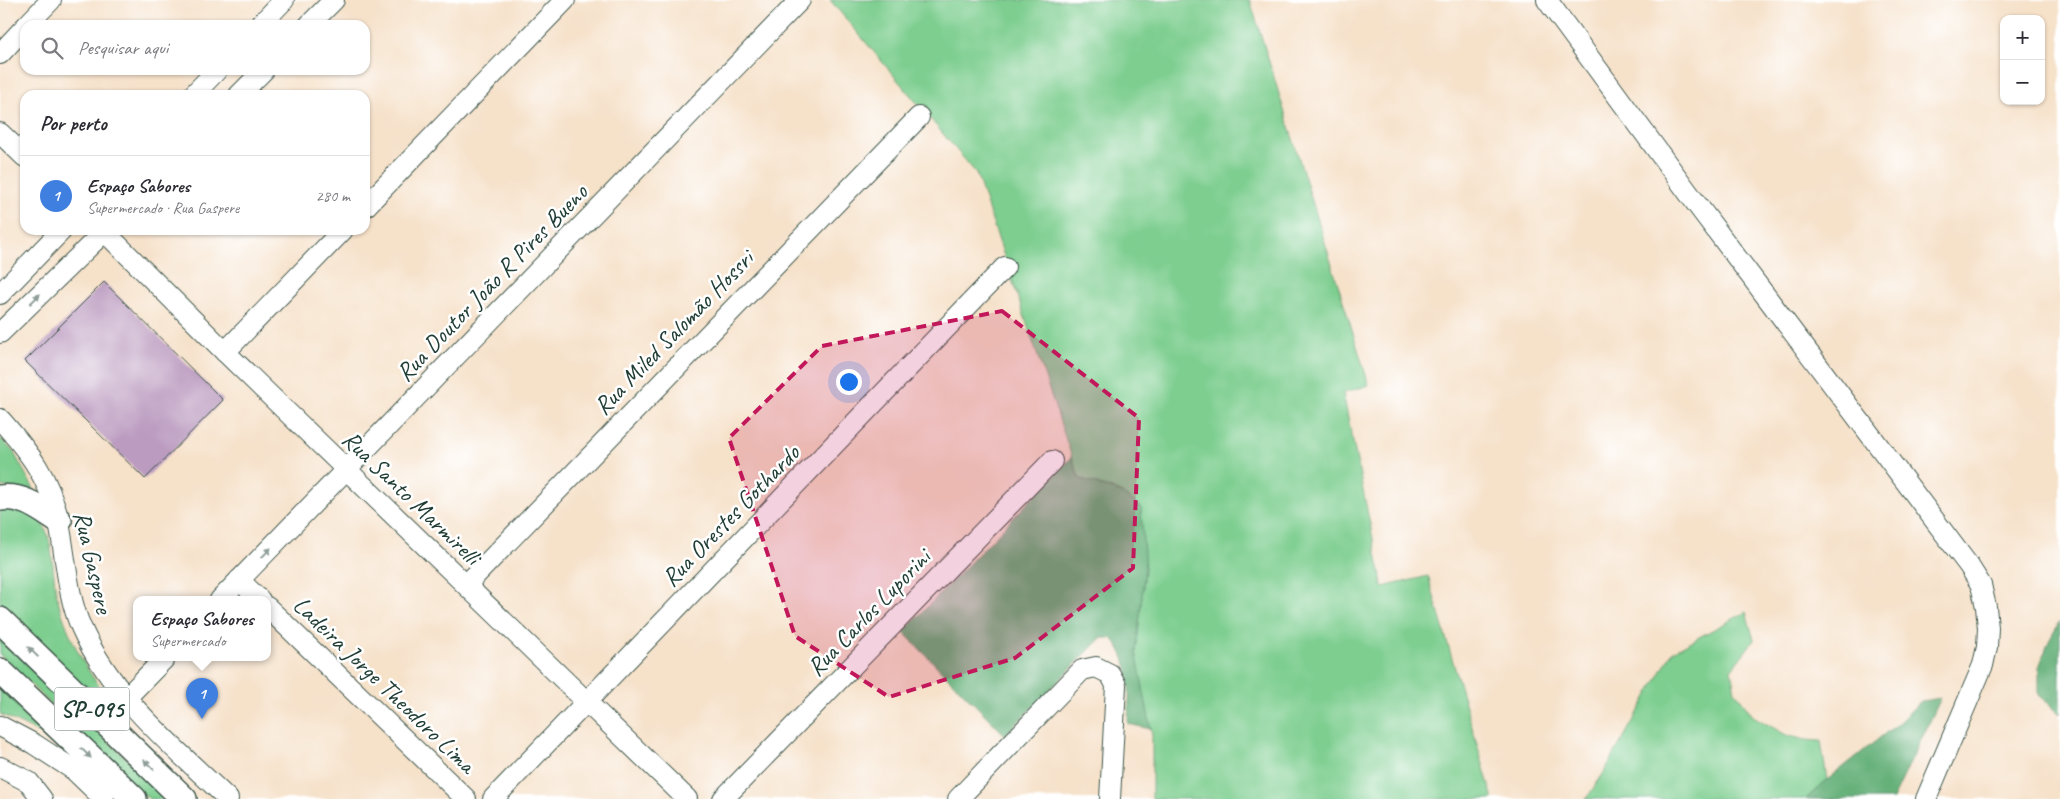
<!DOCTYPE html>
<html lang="pt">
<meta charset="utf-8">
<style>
:root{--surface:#fff;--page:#f7f7f7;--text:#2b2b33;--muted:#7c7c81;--line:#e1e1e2;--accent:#b5179e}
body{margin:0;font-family:Caveat,sans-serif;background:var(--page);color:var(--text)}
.controls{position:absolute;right:15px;top:15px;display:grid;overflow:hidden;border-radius:10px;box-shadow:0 1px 4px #0004}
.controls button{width:45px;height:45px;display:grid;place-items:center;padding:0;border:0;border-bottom:1px solid var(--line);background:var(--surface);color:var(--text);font:25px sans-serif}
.you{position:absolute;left:848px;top:381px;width:18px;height:18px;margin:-12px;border:4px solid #fff;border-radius:50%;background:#1a73e8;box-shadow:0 0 0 8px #1a73e833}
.badge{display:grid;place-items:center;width:32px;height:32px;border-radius:50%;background:var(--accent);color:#fff;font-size:16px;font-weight:700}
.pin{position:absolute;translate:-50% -41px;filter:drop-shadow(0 1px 2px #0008)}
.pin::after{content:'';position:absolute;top:26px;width:18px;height:15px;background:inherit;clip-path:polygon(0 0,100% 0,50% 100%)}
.popup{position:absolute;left:133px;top:596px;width:138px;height:65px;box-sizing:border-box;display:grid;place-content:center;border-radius:10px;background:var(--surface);filter:drop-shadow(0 1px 4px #0005);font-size:16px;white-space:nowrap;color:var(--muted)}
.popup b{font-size:19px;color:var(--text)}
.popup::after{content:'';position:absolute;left:50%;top:100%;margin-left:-10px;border:10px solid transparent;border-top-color:var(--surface)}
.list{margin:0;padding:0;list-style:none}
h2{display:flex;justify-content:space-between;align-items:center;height:65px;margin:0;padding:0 20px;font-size:21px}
h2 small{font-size:16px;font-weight:400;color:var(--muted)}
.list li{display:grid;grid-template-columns:32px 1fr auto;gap:15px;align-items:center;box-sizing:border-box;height:80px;padding:0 20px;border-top:1px solid var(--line)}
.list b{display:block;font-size:19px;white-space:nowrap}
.list p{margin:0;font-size:16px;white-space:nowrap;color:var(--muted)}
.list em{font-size:16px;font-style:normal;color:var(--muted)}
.icon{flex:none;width:28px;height:28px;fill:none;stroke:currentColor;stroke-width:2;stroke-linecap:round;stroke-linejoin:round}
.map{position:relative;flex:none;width:2060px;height:799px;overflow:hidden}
.search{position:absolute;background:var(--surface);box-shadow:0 1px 4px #0004;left:20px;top:20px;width:350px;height:55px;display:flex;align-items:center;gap:12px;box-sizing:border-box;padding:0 18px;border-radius:15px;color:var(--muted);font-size:19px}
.panel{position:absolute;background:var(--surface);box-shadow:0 1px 4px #0004;left:20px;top:90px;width:350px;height:145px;border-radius:15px}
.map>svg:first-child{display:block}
</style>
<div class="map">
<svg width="2060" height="799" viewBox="0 0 2060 799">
<rect width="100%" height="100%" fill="#fff"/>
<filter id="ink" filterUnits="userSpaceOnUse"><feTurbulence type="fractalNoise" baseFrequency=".02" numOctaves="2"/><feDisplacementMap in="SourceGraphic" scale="10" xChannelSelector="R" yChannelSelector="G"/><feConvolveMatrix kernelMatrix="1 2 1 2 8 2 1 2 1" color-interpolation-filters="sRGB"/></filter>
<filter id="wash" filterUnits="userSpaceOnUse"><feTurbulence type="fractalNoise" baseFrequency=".0096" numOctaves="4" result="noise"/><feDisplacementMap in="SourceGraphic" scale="20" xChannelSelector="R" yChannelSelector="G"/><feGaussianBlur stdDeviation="1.12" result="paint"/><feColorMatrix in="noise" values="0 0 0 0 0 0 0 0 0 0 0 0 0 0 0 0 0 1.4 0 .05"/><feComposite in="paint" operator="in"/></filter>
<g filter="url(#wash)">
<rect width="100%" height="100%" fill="#f6e1c9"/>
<g fill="#7dce8f" stroke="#4e8662">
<path d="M830 0H1250L1369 385 1343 393 1383 587 1428 576 1493 799H1152V735L1136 652 1145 568 1120 492 1079 478 976 173Z"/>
<path d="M0 437 14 453 36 493 0 486Z"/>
<path d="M7 505C17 510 33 514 41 522 54 536 52 576 57 596 68 640 90 679 120 712L115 718 0 606V506Z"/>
<path d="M1746 612 1754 640 1731 670 1735 691 1753 716 1786 735 1806 740 1821 741 1827 780 1806 799H1586L1603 774 1673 651Z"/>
<path d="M0 637 168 799H149L0 655Z"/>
<path d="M0 682 75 755 50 738 0 714Z"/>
</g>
<g fill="#66b17a" stroke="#427757">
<path d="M1072 457 1079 478 1120 492 1141 507 1145 568 1136 652 1151 729 1128 724C1129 692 1134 664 1112 638H1101L1005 735 903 632Z"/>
<path d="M2060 621V714L2039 695V667L2049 641Z"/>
<path d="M1941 698 1893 799H1806L1827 780 1897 724 1921 701Z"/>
</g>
<g id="blocks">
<path fill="#bb9bc0" d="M104 282 223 400 145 479 25 361Z"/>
</g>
</g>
<g filter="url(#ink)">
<use href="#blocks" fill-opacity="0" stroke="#3f564a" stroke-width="1"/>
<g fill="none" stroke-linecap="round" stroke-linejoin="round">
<g stroke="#3f564a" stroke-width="22">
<g id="minor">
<path d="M1547 0 1698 206 1969 566 1981 585 1986 607 1988 628 1987 647 1983 665 1926 799"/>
<path d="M27 25 51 0"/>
<path d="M260 25 284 0"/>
<path d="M309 25 334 0"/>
<path d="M0 54 25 27"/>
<path d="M193 95 217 70"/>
<path d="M239 95 264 70"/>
<path d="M0 133 25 157"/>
<path d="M365 207 565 0"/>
<path d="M103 230 225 352 687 799"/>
<path d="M0 294 62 230"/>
<path d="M0 333 106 230"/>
<path d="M225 352 343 230"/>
<path d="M0 419C29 452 50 478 59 523 66 557 67 595 81 627 112 697 174 747 228 799"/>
<path d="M239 580 260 600"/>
<path d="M466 585 919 117"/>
<path d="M220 600 800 0"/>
<path d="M267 607 466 799"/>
<path d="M125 699 165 658"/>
<path d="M0 726 34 744 74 770 104 799"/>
<path d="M0 767 29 782 42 799"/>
<path d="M493 799 1005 267"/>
<path d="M723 799 1052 461"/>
<path d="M958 799 1082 670 1096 667 1110 674 1116 685 1110 799"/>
</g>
</g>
<g stroke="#3f564a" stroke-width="28">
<g id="major">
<path d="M0 498C24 495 40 509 59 521"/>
<path d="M0 620 184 799"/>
<path d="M0 671 134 799"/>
</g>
</g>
<use href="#minor" stroke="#fff" stroke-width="20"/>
<use href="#major" stroke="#fff" stroke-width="25"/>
</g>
<defs><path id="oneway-solid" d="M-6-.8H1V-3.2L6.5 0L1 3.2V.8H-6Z" transform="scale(1.25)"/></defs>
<g fill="#8f9e9a">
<use href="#oneway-solid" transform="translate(35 299) rotate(-44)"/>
<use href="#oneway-solid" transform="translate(266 553) rotate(-46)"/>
<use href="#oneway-solid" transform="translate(33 652) rotate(-136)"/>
<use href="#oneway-solid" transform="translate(86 753) rotate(44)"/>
<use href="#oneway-solid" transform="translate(149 765) rotate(-136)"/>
</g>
</g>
<path fill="#c2185b" fill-opacity="0.2" stroke="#c2185b" stroke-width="4" stroke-dasharray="10 6" stroke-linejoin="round" d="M1002 311 1139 418 1133 568 1015 658 889 697 795 636 729 438 822 346Z"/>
<g text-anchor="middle" stroke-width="5" stroke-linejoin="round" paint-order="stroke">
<rect fill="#fff" stroke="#627771" stroke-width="1" x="54.5" y="687.5" width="75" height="43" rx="4"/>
<g font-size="24" font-weight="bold" fill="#1f3d34">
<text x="92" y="717">SP-095</text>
</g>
<g font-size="25" fill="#1f3d34" stroke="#fff">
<text transform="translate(491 282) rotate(-46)" y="9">Rua Doutor João R Pires Bueno</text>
<text transform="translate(673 332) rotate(-46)" y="9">Rua Miled Salomão Hossri</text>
<text transform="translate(412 497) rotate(44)" y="9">Rua Santo Marmirelli</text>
<text transform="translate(730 515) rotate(-46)" y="9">Rua Orestes Gothardo</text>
<text transform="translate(94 562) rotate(77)" y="9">Rua Gaspere</text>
<text transform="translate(868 612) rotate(-46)" y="9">Rua Carlos Luporini</text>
<text transform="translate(385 684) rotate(44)" y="9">Ladeira Jorge Theodoro Lima</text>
</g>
</g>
</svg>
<div class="controls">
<button>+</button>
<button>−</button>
</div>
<div class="you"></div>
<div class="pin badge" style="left:202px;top:719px;background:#3f7fe0">1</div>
<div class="popup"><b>Espaço Sabores</b>Supermercado</div>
<div class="search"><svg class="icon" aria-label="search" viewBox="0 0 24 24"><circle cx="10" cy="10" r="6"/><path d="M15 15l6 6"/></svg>Pesquisar aqui</div>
<section class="panel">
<h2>Por perto<small></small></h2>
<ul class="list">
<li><span class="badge" style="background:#3f7fe0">1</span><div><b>Espaço Sabores</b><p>Supermercado · Rua Gaspere</p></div><em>280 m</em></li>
</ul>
</section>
</div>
